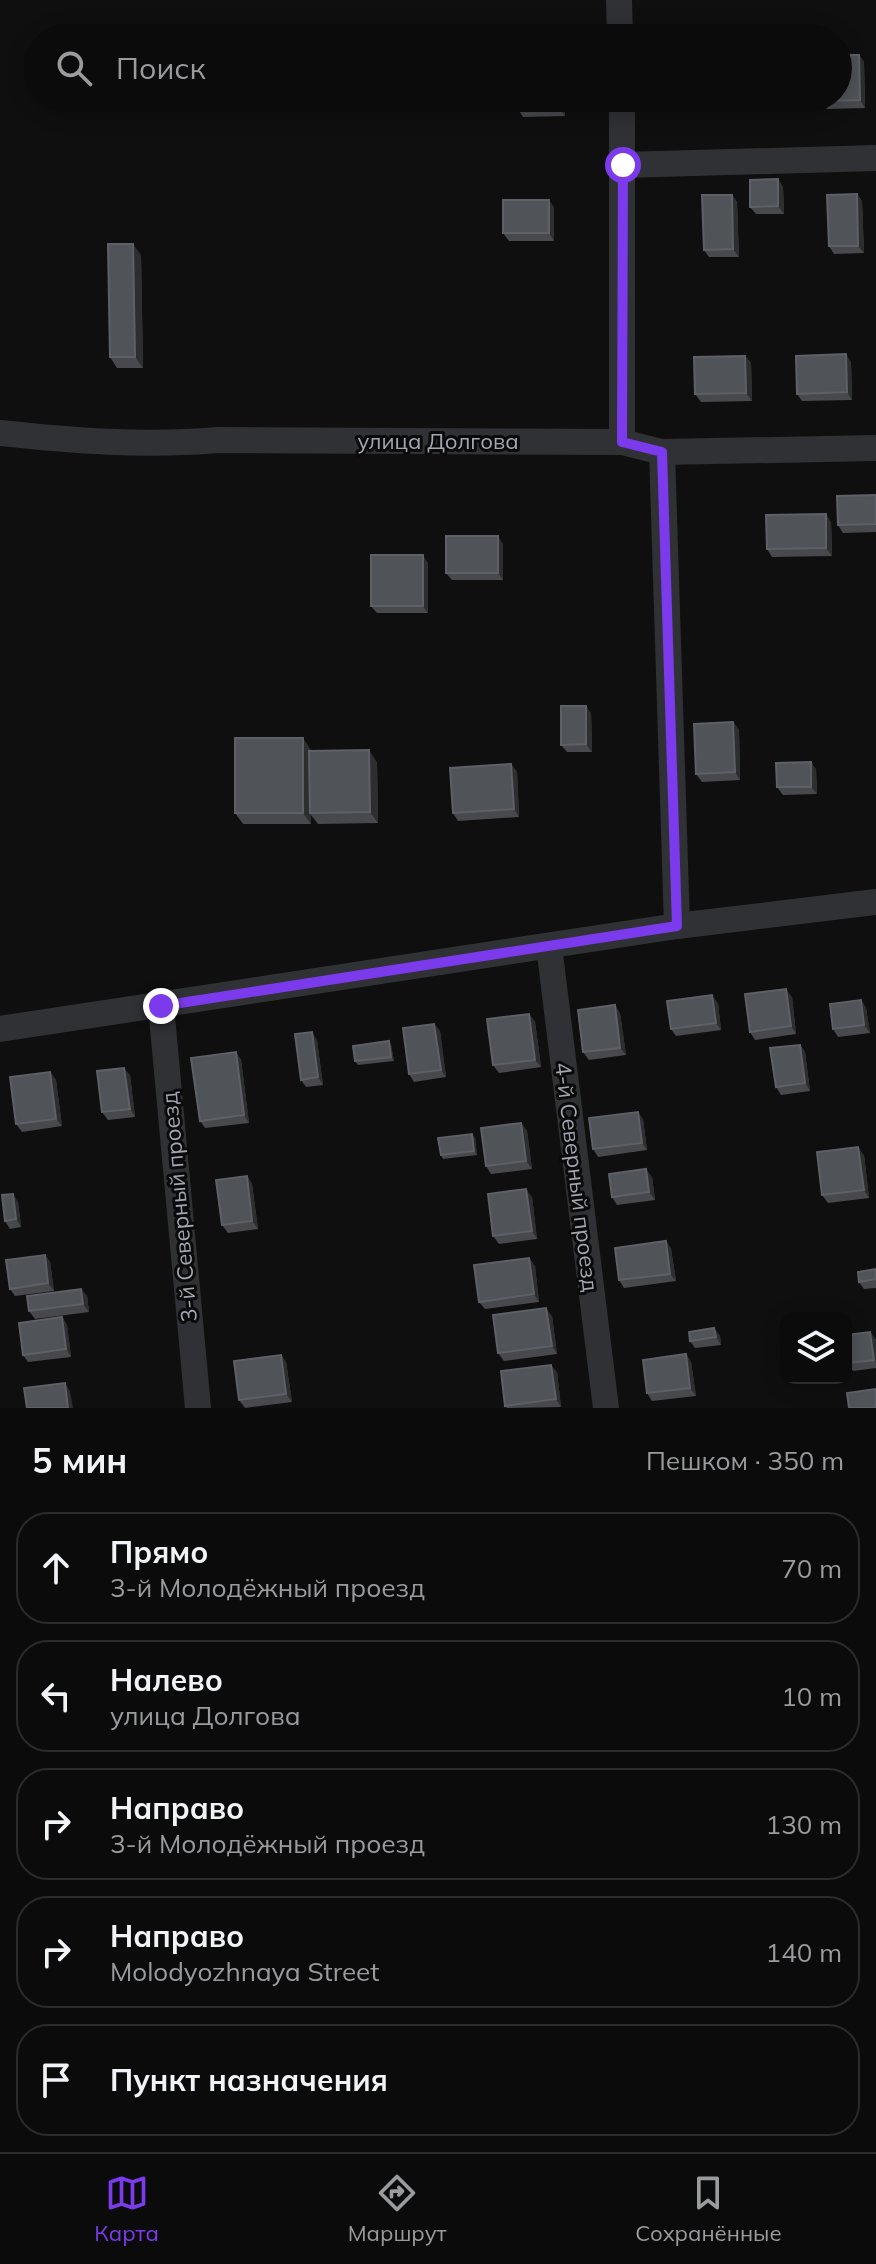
<!DOCTYPE html>
<html lang="ru">
<meta charset="utf-8">
<style>
:root{--surface:#0b0b0c;--page:#141415;--text:#f1f3f6;--muted:#9a9b9d;--line:#2b2b2d;--accent:#7c3aed}
body{margin:0;font-family:Mulish,sans-serif;background:var(--page);color:var(--text)}
.controls{position:absolute;right:24px;bottom:24px;display:grid;overflow:hidden;border-radius:16px;box-shadow:0 4px 20px #0003}
.controls button{width:72px;height:72px;display:grid;place-items:center;padding:0;border:0;border-bottom:2px solid var(--line);background:var(--surface);color:var(--text);font:40px sans-serif}
.stop{position:absolute;width:24px;height:24px;margin:-18px;border:6px solid #7c3aed;border-radius:50%;background:#fff}
.stop.end{background:#7c3aed;border-color:#fff;box-shadow:0 2px 8px #0008}
.list{margin:0;padding:0;list-style:none}
h2{display:flex;justify-content:space-between;align-items:center;height:104px;margin:0;padding:0 32px;font-size:34px}
h2 small{font-size:26px;font-weight:400;color:var(--muted)}
.list li{display:grid;grid-template-columns:52px 1fr auto;gap:24px;align-items:center;box-sizing:border-box;height:112px;margin:0 16px 16px;padding:0 16px;border:2px solid var(--line);border-radius:32px}
.list b{display:block;font-size:30px;white-space:nowrap}
.list p{margin:0;font-size:26px;white-space:nowrap;color:var(--muted)}
.list em{font-size:26px;font-style:normal;color:var(--muted)}
.icon{flex:none;width:44px;height:44px;fill:none;stroke:currentColor;stroke-width:2;stroke-linecap:round;stroke-linejoin:round}
.map{position:relative;flex:none;width:876px;height:1408px;overflow:hidden}
.search{position:absolute;background:var(--surface);box-shadow:0 4px 20px #0003;left:24px;right:24px;top:24px;height:88px;display:flex;align-items:center;gap:20px;box-sizing:border-box;padding:0 28px;border-radius:44px;color:var(--muted);font-size:30px}
.sheet{height:744px;background:var(--surface)}
nav{display:flex;justify-content:space-around;align-items:center;box-sizing:border-box;height:112px;border-top:2px solid var(--line);background:var(--surface);font-size:22px;color:var(--muted)}
nav a{display:grid;justify-items:center;gap:4px}
nav .on{color:var(--accent)}
.map>svg:first-child{display:block}
</style>
<div class="map">
<svg width="876" height="1408" viewBox="0 0 876 1408">
<rect width="100%" height="100%" fill="#0f0f10"/>
<g fill="none" stroke-linecap="round" stroke-linejoin="round">
<g stroke="#303135" stroke-width="26">
<path d="M619 0 620 38"/>
<path d="M622 98V442"/>
<path d="M623 165 876 158"/>
<path d="M0 433C73 441 144 446 218 440L622 442 662 452 876 448"/>
<path d="M662 452 677 926"/>
<path d="M549 946 606 1408"/>
<path d="M161 1006 198 1408"/>
<path d="M0 1029 677 926 876 902"/>
</g>
</g>
<g fill="#47494d">
<path d="M859 55 864 62 865 108 827 109 822 101Z"/>
<path d="M518 98H564L565 116 523 117 518 109Z"/>
<path d="M745 98V109H706L700 102Z"/>
<path d="M778 179 783 187 784 214H756L750 207Z"/>
<path d="M857 194 862 201 864 253 834 254 829 246Z"/>
<path d="M732 195 737 202 739 257H709L704 250Z"/>
<path d="M554 207V241H509L503 233Z"/>
<path d="M141 255 143 368H117L110 357Z"/>
<path d="M745 356 751 363 752 401 701 402 695 394Z"/>
<path d="M851 362 852 400 802 401 797 394Z"/>
<path d="M876 495V532L843 533 838 525Z"/>
<path d="M831 522 832 556 772 557 767 549Z"/>
<path d="M503 544V580H452L446 573Z"/>
<path d="M428 563V613H377L371 606Z"/>
<path d="M591 713 592 752H567L561 745Z"/>
<path d="M733 722 739 730 740 780 702 782 696 774Z"/>
<path d="M311 750V751L377 762 378 823 318 824 311 815V824H243L235 813Z"/>
<path d="M511 764 517 772 519 817 458 821 453 813Z"/>
<path d="M816 769 817 794 783 795 777 787Z"/>
<path d="M792 997 796 1034 755 1040 750 1032Z"/>
<path d="M861 1000 866 1008 870 1033 838 1037 833 1029Z"/>
<path d="M718 1003 721 1030 676 1036 671 1029Z"/>
<path d="M620 1013 626 1055 589 1060 583 1052Z"/>
<path d="M529 1014 535 1022 541 1067 499 1073 493 1065Z"/>
<path d="M434 1024 440 1031 446 1077 414 1082 409 1074Z"/>
<path d="M317 1040 323 1085 306 1087 301 1080Z"/>
<path d="M391 1045 394 1061 358 1065 355 1061Z"/>
<path d="M800 1045 805 1052 810 1091 781 1095 776 1087Z"/>
<path d="M236 1052 241 1060 249 1123 205 1128 200 1121Z"/>
<path d="M50 1072 56 1080 62 1126 22 1132 16 1124Z"/>
<path d="M130 1075 135 1117 108 1120 102 1112Z"/>
<path d="M643 1119 647 1150 598 1157 593 1149Z"/>
<path d="M521 1123 527 1131 532 1169 491 1174 486 1166Z"/>
<path d="M475 1138 477 1155 443 1159 441 1155Z"/>
<path d="M864 1155 869 1198 828 1203 822 1195Z"/>
<path d="M247 1176 252 1184 258 1229 228 1233 222 1225Z"/>
<path d="M652 1177 655 1200 617 1205 612 1197Z"/>
<path d="M532 1197 537 1239 499 1244 493 1236Z"/>
<path d="M18 1202 21 1227 10 1229 5 1221Z"/>
<path d="M666 1241 671 1249 676 1281 624 1288 619 1280Z"/>
<path d="M45 1255 50 1262 54 1291 15 1296 10 1289Z"/>
<path d="M529 1258 535 1266 539 1302 485 1309 479 1302Z"/>
<path d="M876 1269V1288L864 1289 859 1282Z"/>
<path d="M81 1289 87 1296 89 1312 35 1319 29 1311Z"/>
<path d="M552 1316 557 1354 504 1361 498 1353Z"/>
<path d="M62 1317 67 1325 71 1357 28 1362 23 1355Z"/>
<path d="M714 1328 720 1336 721 1345 695 1348 690 1341Z"/>
<path d="M870 1332 876 1340V1368L853 1371 848 1363Z"/>
<path d="M686 1354 691 1362 696 1396 652 1401 647 1393Z"/>
<path d="M281 1355 286 1362 292 1402 245 1408 239 1400Z"/>
<path d="M557 1372 561 1407 507 1408 505 1406Z"/>
</g>
<g fill="#2c2e30">
<path d="M859 55 864 62 865 108 860 100Z"/>
<path d="M559 98H564L565 116 559 108Z"/>
<path d="M740 98H745V109L740 101Z"/>
<path d="M778 179 783 187 784 214 778 206Z"/>
<path d="M857 194 862 201 864 253 858 246Z"/>
<path d="M732 195 737 202 739 257 733 249Z"/>
<path d="M549 200 554 207V241L549 233Z"/>
<path d="M133 244 141 255 143 368 135 357Z"/>
<path d="M846 354 851 362 852 400 847 392Z"/>
<path d="M745 356 751 363 752 401 746 393Z"/>
<path d="M826 514 831 522 832 556 826 548Z"/>
<path d="M498 536 503 544V580L498 573Z"/>
<path d="M423 555 428 563V613L423 606Z"/>
<path d="M586 706 591 713 592 752 586 744Z"/>
<path d="M733 722 739 730 740 780 735 772Z"/>
<path d="M303 738 311 750V824L303 813Z"/>
<path d="M369 750 377 762 378 823 370 812Z"/>
<path d="M811 762 816 769 817 794 811 787Z"/>
<path d="M511 764 517 772 519 817 514 809Z"/>
<path d="M786 989 792 997 796 1034 791 1026Z"/>
<path d="M712 995 718 1003 721 1030 716 1023Z"/>
<path d="M861 1000 866 1008 870 1033 864 1025Z"/>
<path d="M615 1005 620 1013 626 1055 620 1048Z"/>
<path d="M529 1014 535 1022 541 1067 535 1060Z"/>
<path d="M434 1024 440 1031 446 1077 441 1070Z"/>
<path d="M312 1032 317 1040 323 1085 318 1077Z"/>
<path d="M389 1041 391 1045 394 1061 391 1057Z"/>
<path d="M800 1045 805 1052 810 1091 805 1083Z"/>
<path d="M236 1052 241 1060 249 1123 244 1115Z"/>
<path d="M124 1068 130 1075 135 1117 130 1109Z"/>
<path d="M50 1072 56 1080 62 1126 56 1119Z"/>
<path d="M638 1112 643 1119 647 1150 642 1143Z"/>
<path d="M521 1123 527 1131 532 1169 526 1161Z"/>
<path d="M472 1134 475 1138 477 1155 474 1151Z"/>
<path d="M858 1147 864 1155 869 1198 864 1190Z"/>
<path d="M646 1169 652 1177 655 1200 649 1192Z"/>
<path d="M247 1176 252 1184 258 1229 252 1221Z"/>
<path d="M526 1189 532 1197 537 1239 532 1231Z"/>
<path d="M13 1194 18 1202 21 1227 16 1219Z"/>
<path d="M666 1241 671 1249 676 1281 670 1274Z"/>
<path d="M45 1255 50 1262 54 1291 48 1283Z"/>
<path d="M529 1258 535 1266 539 1302 534 1294Z"/>
<path d="M81 1289 87 1296 89 1312 83 1304Z"/>
<path d="M546 1308 552 1316 557 1354 552 1346Z"/>
<path d="M62 1317 67 1325 71 1357 66 1349Z"/>
<path d="M714 1328 720 1336 721 1345 716 1337Z"/>
<path d="M870 1332 876 1340V1363L874 1360Z"/>
<path d="M686 1354 691 1362 696 1396 690 1388Z"/>
<path d="M281 1355 286 1362 292 1402 286 1394Z"/>
<path d="M551 1365 557 1372 561 1407 556 1399Z"/>
<path d="M65 1383 70 1391 73 1408H68Z"/>
</g>
<g fill="#505358" stroke="#5d6066" stroke-width="2">
<path d="M838 55H859L860 100 822 101V98H838Z"/>
<path d="M518 98H559V108L518 109Z"/>
<path d="M700 98H740V101L700 102Z"/>
<path d="M778 179V206L750 207V180Z"/>
<path d="M857 194 858 246H829L827 195Z"/>
<path d="M702 195H732L733 249 704 250Z"/>
<rect x="503" y="200" width="46" height="33"/>
<path d="M108 244H133L135 357H110Z"/>
<path d="M846 354 847 392 797 394 796 356Z"/>
<path d="M745 356 746 393 695 394 694 357Z"/>
<path d="M876 495V524L838 525 837 496Z"/>
<path d="M826 514V548L767 549 766 515Z"/>
<rect x="446" y="536" width="52" height="37"/>
<rect x="371" y="555" width="52" height="51"/>
<path d="M561 706H586V744L561 745Z"/>
<path d="M733 722 735 772 696 774 694 724Z"/>
<rect x="235" y="738" width="68" height="75"/>
<path d="M369 750 370 812 310 813 309 751Z"/>
<path d="M811 762V787H777L776 763Z"/>
<path d="M511 764 514 809 453 813 450 768Z"/>
<path d="M786 989 791 1026 750 1032 745 994Z"/>
<path d="M712 995 716 1023 671 1029 667 1001Z"/>
<path d="M861 1000 864 1025 833 1029 830 1004Z"/>
<path d="M615 1005 620 1048 583 1052 578 1010Z"/>
<path d="M529 1014 535 1060 493 1065 487 1019Z"/>
<path d="M434 1024 441 1070 409 1074 403 1028Z"/>
<path d="M312 1032 318 1077 301 1080 295 1034Z"/>
<path d="M389 1041 391 1057 355 1061 353 1046Z"/>
<path d="M800 1045 805 1083 776 1087 770 1048Z"/>
<path d="M236 1052 244 1115 200 1121 191 1058Z"/>
<path d="M124 1068 130 1109 102 1112 97 1071Z"/>
<path d="M50 1072 56 1119 16 1124 10 1077Z"/>
<path d="M638 1112 642 1143 593 1149 589 1118Z"/>
<path d="M521 1123 526 1161 486 1166 481 1128Z"/>
<path d="M472 1134 474 1151 441 1155 438 1138Z"/>
<path d="M858 1147 864 1190 822 1195 817 1152Z"/>
<path d="M646 1169 649 1192 612 1197 609 1174Z"/>
<path d="M247 1176 252 1221 222 1225 216 1180Z"/>
<path d="M526 1189 532 1231 493 1236 488 1194Z"/>
<path d="M13 1194 16 1219 5 1221 2 1195Z"/>
<path d="M666 1241 670 1274 619 1280 615 1248Z"/>
<path d="M45 1255 48 1283 10 1289 6 1260Z"/>
<path d="M529 1258 534 1294 479 1302 474 1265Z"/>
<path d="M876 1269V1279L859 1282 858 1272Z"/>
<path d="M81 1289 83 1304 29 1311 27 1296Z"/>
<path d="M546 1308 552 1346 498 1353 493 1315Z"/>
<path d="M62 1317 66 1349 23 1355 19 1323Z"/>
<path d="M714 1328 716 1337 690 1341 689 1332Z"/>
<path d="M870 1332 874 1360 848 1363 846 1335Z"/>
<path d="M686 1354 690 1388 647 1393 643 1360Z"/>
<path d="M281 1355 286 1394 239 1400 234 1361Z"/>
<path d="M551 1365 556 1399 505 1406 501 1371Z"/>
<path d="M65 1383 68 1408H27L24 1388Z"/>
<path d="M876 1389V1408H849L847 1393Z"/>
</g>
<g fill="none" stroke-linecap="round" stroke-linejoin="round">
<path stroke="#7c3aed" stroke-width="10" d="M161 1006 677 926 662 452 622 442 623 165"/>
</g>
<g text-anchor="middle" stroke-width="6" stroke-linejoin="round" paint-order="stroke">
<g font-size="22" fill="#a1a6b0" stroke="#0a0a0b">
<text x="438" y="449">улица Долгова</text>
<text transform="translate(577 1177) rotate(83)" y="8">4-й Северный проезд</text>
<text transform="translate(179 1207) rotate(-95)" y="8">3-й Северный проезд</text>
</g>
</g>
</svg>
<div class="controls">
<button><svg class="icon" aria-label="layers" viewBox="0 0 24 24"><path d="M12 4l9 5-9 5-9-5zM3 14l9 5 9-5"/></svg></button>
</div>
<div class="stop" style="left:623px;top:165px"></div>
<div class="stop end" style="left:161px;top:1006px"></div>
<div class="search"><svg class="icon" aria-label="search" viewBox="0 0 24 24"><circle cx="10" cy="10" r="6"/><path d="M15 15l6 6"/></svg>Поиск</div>
</div>
<section class="sheet">
<h2>5 мин<small>Пешком · 350 m</small></h2>
<ul class="list">
<li><svg class="icon" aria-label="ahead" viewBox="0 0 24 24"><path d="M12 20V5M6 11l6-6 6 6"/></svg><div><b>Прямо</b><p>3-й Молодёжный проезд</p></div><em>70 m</em></li>
<li><svg class="icon" aria-label="left" viewBox="0 0 24 24"><path d="M17 20v-9H6M10 6l-5 5 5 5"/></svg><div><b>Налево</b><p>улица Долгова</p></div><em>10 m</em></li>
<li><svg class="icon" aria-label="right" viewBox="0 0 24 24"><path d="M7 20v-9h11M14 6l5 5-5 5"/></svg><div><b>Направо</b><p>3-й Молодёжный проезд</p></div><em>130 m</em></li>
<li><svg class="icon" aria-label="right" viewBox="0 0 24 24"><path d="M7 20v-9h11M14 6l5 5-5 5"/></svg><div><b>Направо</b><p>Molodyozhnaya Street</p></div><em>140 m</em></li>
<li><svg class="icon" aria-label="arrive" viewBox="0 0 24 24"><path d="M6 21V4h12l-3 4 3 4H6"/></svg><div><b>Пункт назначения</b></div></li>
</ul>
</section>
<nav>
<a class="on"><svg class="icon" aria-label="map" viewBox="0 0 24 24"><path d="M3 6l6-2 6 2 6-2v14l-6 2-6-2-6 2zM9 4v14M15 6v14"/></svg>Карта</a>
<a><svg class="icon" aria-label="directions" viewBox="0 0 24 24"><path d="M12 3l9 9-9 9-9-9zM9 14v-3h6M13 9l2 2-2 2"/></svg>Маршрут</a>
<a><svg class="icon" aria-label="saved" viewBox="0 0 24 24"><path d="M7 4h10v16l-5-4-5 4z"/></svg>Сохранённые</a>
</nav>
